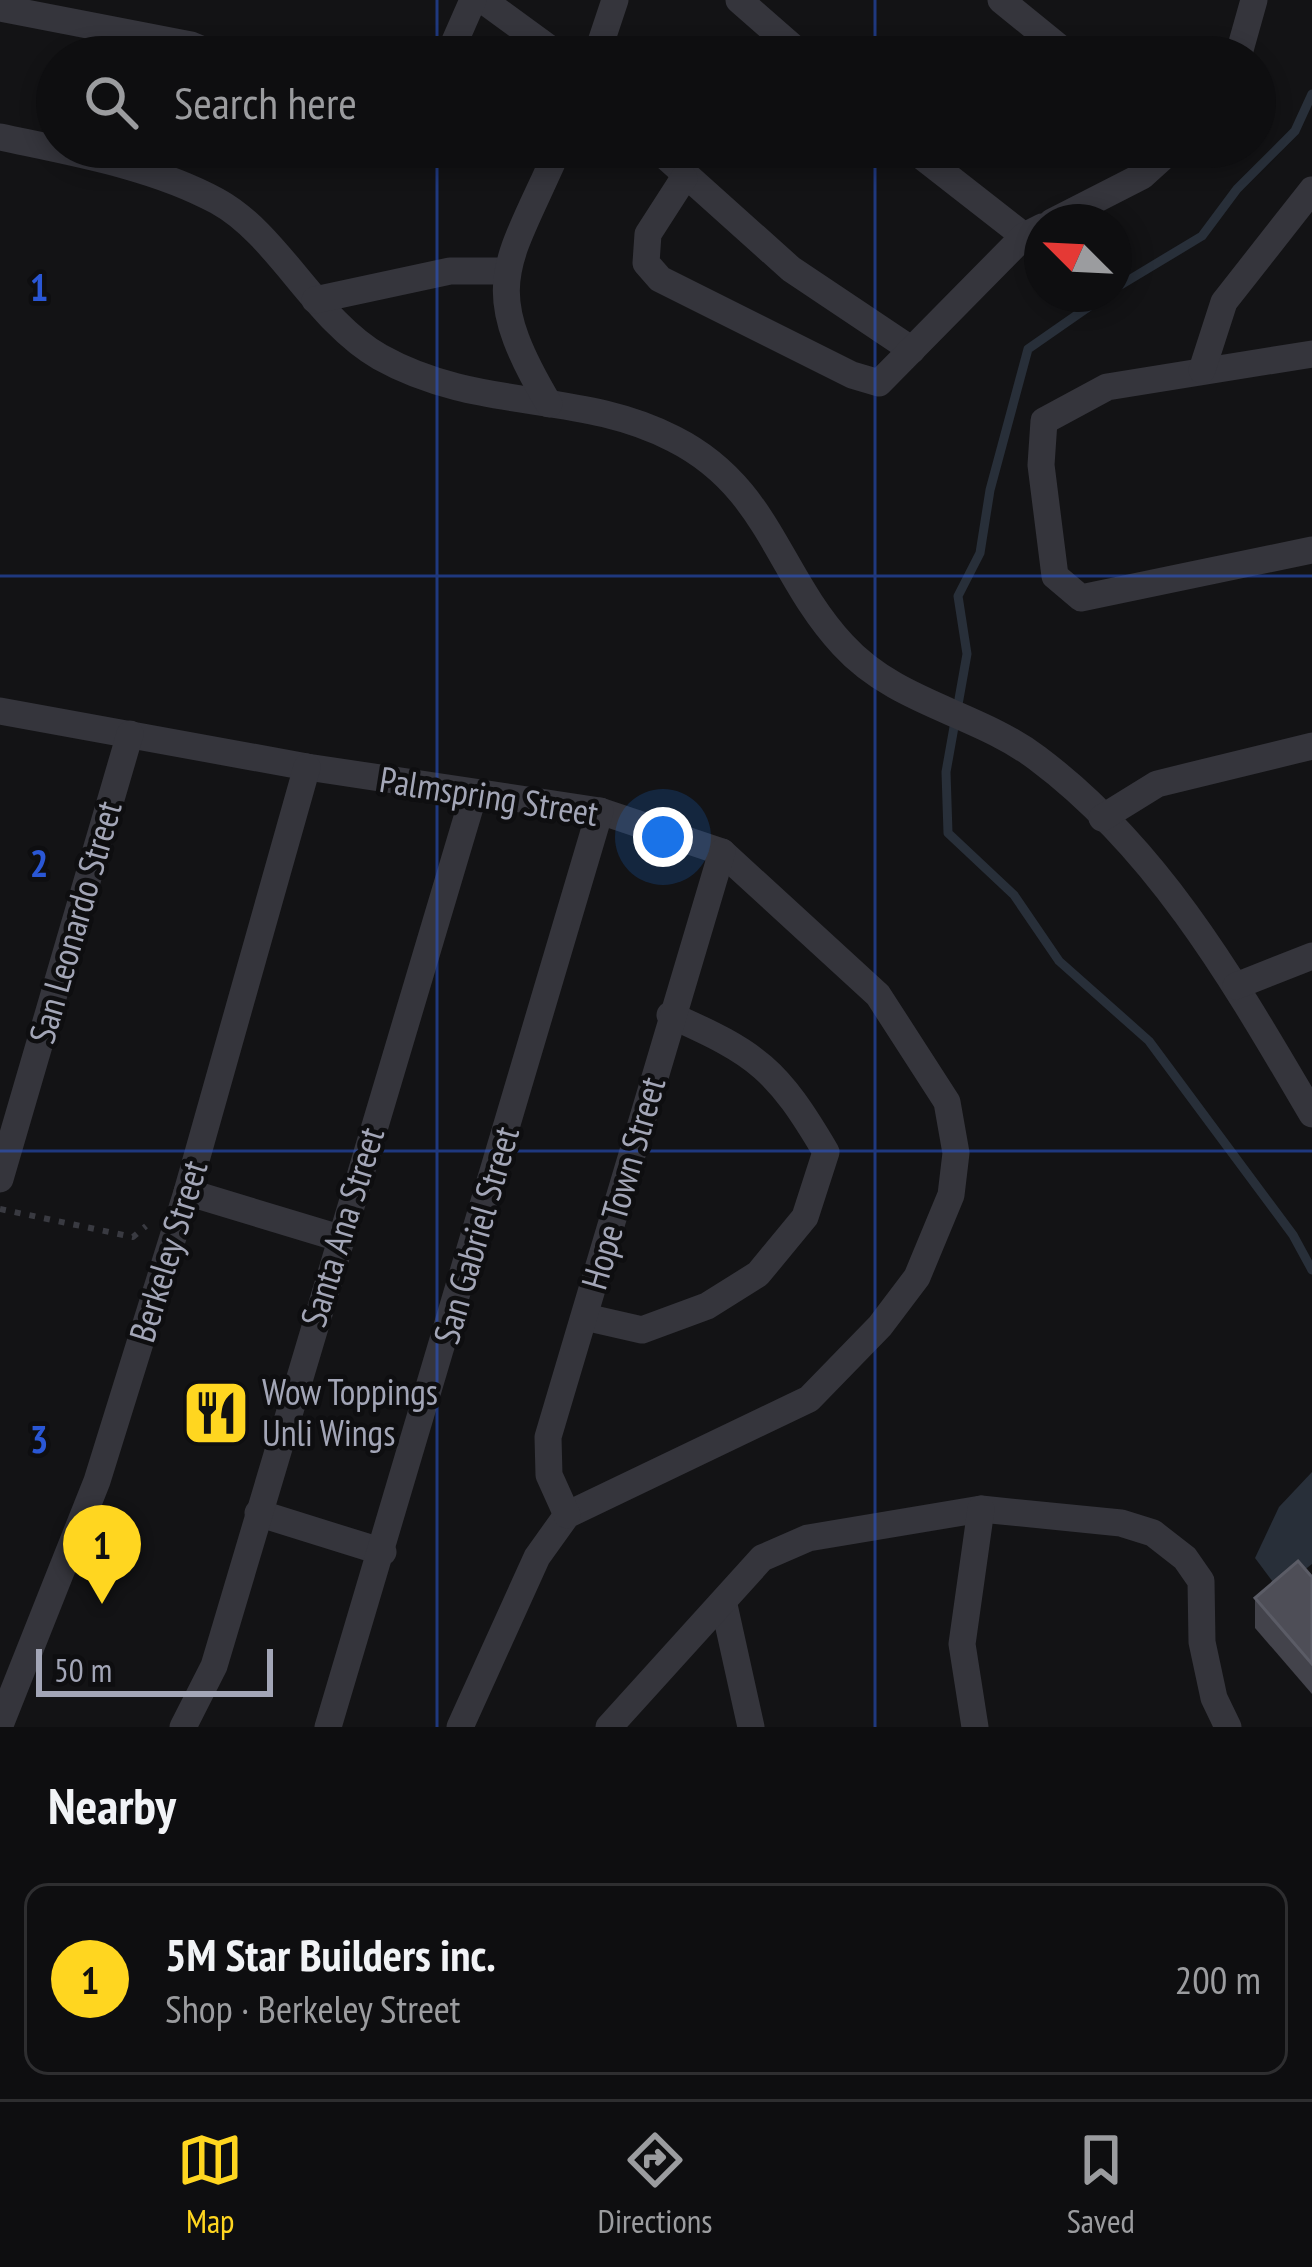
<!DOCTYPE html>
<meta charset="utf-8">
<style>
:root{--surface:#0e0e10;--page:#171719;--text:#f1f3f6;--muted:#9b9c9f;--line:#2e2e30;--accent:#ffd620}
body{margin:0;font-family:"PT Sans Narrow",sans-serif;background:var(--page);color:var(--text)}
.compass{position:absolute;left:1024px;top:204px;width:108px;height:108px;border-radius:50%;background:var(--surface);box-shadow:0 6px 18px #0003;rotate:294deg}
.scale{position:absolute;left:36px;bottom:30px;width:237px;box-sizing:border-box;padding-left:12px;border:6px solid #a3a6b7;border-top:0;font-size:33px;line-height:42px;white-space:nowrap;color:#a3a6b7;-webkit-text-stroke:9px #0e0e10;paint-order:stroke}
.you{position:absolute;left:663px;top:837px;width:42px;height:42px;margin:-30px;border:9px solid #fff;border-radius:50%;background:#1a73e8;box-shadow:0 0 0 18px #1a73e833}
.badge{display:grid;place-items:center;width:78px;height:78px;border-radius:50%;background:var(--accent);color:#111;font-size:39px;font-weight:700}
.pin{position:absolute;translate:-50% -99px;filter:drop-shadow(0 3px 6px #0008)}
.pin::after{content:'';position:absolute;top:63px;width:42px;height:36px;background:inherit;clip-path:polygon(0 0,100% 0,50% 100%)}
.list{margin:0;padding:0;list-style:none}
h2{display:flex;justify-content:space-between;align-items:center;height:156px;margin:0;padding:0 48px;font-size:51px}
h2 small{font-size:39px;font-weight:400;color:var(--muted)}
.list li{display:grid;grid-template-columns:78px 1fr auto;gap:36px;align-items:center;box-sizing:border-box;height:192px;margin:0 24px 24px;padding:0 24px;border:3px solid var(--line);border-radius:24px}
.list b{display:block;font-size:45px;white-space:nowrap}
.list p{margin:0;font-size:39px;white-space:nowrap;color:var(--muted)}
.list em{font-size:39px;font-style:normal;color:var(--muted)}
.icon{flex:none;width:66px;height:66px;fill:none;stroke:currentColor;stroke-width:2;stroke-linecap:round;stroke-linejoin:round}
.map{position:relative;flex:none;width:1312px;height:1727px;overflow:hidden}
.search{position:absolute;background:var(--surface);box-shadow:0 6px 18px #0003;left:36px;right:36px;top:36px;height:132px;display:flex;align-items:center;gap:30px;box-sizing:border-box;padding:0 42px;border-radius:66px;color:var(--muted);font-size:45px}
.sheet{height:372px;background:var(--surface)}
nav{display:flex;justify-content:space-around;align-items:center;box-sizing:border-box;height:168px;border-top:3px solid var(--line);background:var(--surface);font-size:33px;color:var(--muted)}
nav a{display:grid;justify-items:center;gap:6px}
nav .on{color:var(--accent)}
.map>svg:first-child{display:block}
</style>
<div class="map">
<svg width="1312" height="1727" viewBox="0 0 1312 1727">
<rect width="100%" height="100%" fill="#131315"/>
<path fill="#282f39" d="M1312 1472V1564L1279 1590 1255 1558 1279 1507Z"/>
<g fill="none" stroke-linecap="round" stroke-linejoin="round">
<g stroke="#282f39" stroke-width="9">
<path d="M1114 289 1202 236 1237 189 1295 131 1312 94"/>
<path d="M1107 294 1028 349 990 490 980 553 958 596 967 654 946 772 948 833 1014 895 1059 961 1149 1041 1293 1235 1312 1270"/>
</g>
<path stroke="#393a41" stroke-width="6" stroke-dasharray="6 9" stroke-linecap="butt" d="M0 1209 133 1237 146 1226"/>
<g stroke="#35353c" stroke-width="27">
<path d="M483 0 561 57"/>
<path d="M739 0 804 57"/>
<path d="M1001 0 1071 57"/>
<path d="M0 8 191 45 220 57"/>
<path d="M448 57 473 0"/>
<path d="M596 57 615 0"/>
<path d="M1238 57 1254 0"/>
<path d="M0 137C70 152 153 166 217 201 279 235 315 320 380 357 478 412 580 390 674 439 769 487 777 574 843 645 897 704 976 712 1037 758 1160 850 1236 985 1312 1114"/>
<path d="M655 147 791 269 912 350"/>
<path d="M910 147 1024 236"/>
<path d="M684 178 648 234 646 263 660 279 852 375 879 383 1024 236 1042 227"/>
<path d="M1052 222 1142 176 1174 147"/>
<path d="M315 300 450 271H505"/>
<path d="M1312 354 1107 387 1044 421 1041 465 1055 576 1081 598 1312 550"/>
<path d="M1202 370 1224 302 1312 190"/>
<path d="M549 404C477 283 507 267 559 147"/>
<path d="M0 711 307 767 600 811 722 852 878 995 947 1102 956 1153 951 1195 917 1277 880 1326 809 1399 567 1515 537 1557 460 1727"/>
<path d="M1102 818 1157 784 1312 746"/>
<path d="M1236 986 1312 956"/>
<path d="M0 1179 130 734"/>
<path d="M187 1192 339 1238"/>
<path d="M585 1317 642 1330 707 1306 758 1274 805 1217 826 1152C777 1069 758 1054 670 1015"/>
<path d="M258 1513 383 1552"/>
<path d="M567 1515 549 1475 548 1437 722 852"/>
<path d="M724 1605 751 1727"/>
<path d="M0 1725 97 1481 187 1192 307 767"/>
<path d="M183 1727 214 1666 474 794"/>
<path d="M328 1727 600 811"/>
<path d="M609 1727 762 1558 808 1538 981 1509 1121 1523 1153 1533 1185 1558 1201 1581 1202 1642 1214 1698 1228 1727"/>
<path d="M975 1727 962 1644 981 1509"/>
</g>
</g>
<path fill="#43434b" d="M1312 1577V1694L1255 1628V1598Z"/>
<path fill="#4e4e57" stroke="#5b5c66" stroke-width="3" d="M1298 1561 1312 1577V1664L1255 1598Z"/>
<path fill="none" stroke="#2a57d5" stroke-width="3" stroke-opacity="0.55" d="M437 0V57M875 0V57M437 147V1727M875 147V1727M0 576H1312M0 1151H1312"/>
<defs>
<g id="restaurant-square" transform="scale(3.45)"><rect x="-9" y="-9" width="18" height="18" rx="4" fill="#ffd620" stroke="#0e0e10"/><path d="M-5-6h1v4h1v-4h1v4h1v-4h1v5L-1.5 .5V6h-2V.5L-5-1ZM5-6V6H3V1.5H1.5Q1.5-4 5-6Z" fill="#111"/></g>
</defs>
<g fill-rule="evenodd">
<use href="#restaurant-square" x="216" y="1413"/>
</g>
<g text-anchor="middle" stroke-width="9" stroke-linejoin="round" paint-order="stroke">
<g font-size="36" fill="#a3a6b7" stroke="#0e0e10">
<text transform="translate(489 796) rotate(9)" y="13">Palmspring Street</text>
<text transform="translate(75 922) rotate(-74)" y="13">San Leonardo Street</text>
<text transform="translate(623 1183) rotate(-74)" y="13">Hope Town Street</text>
<text transform="translate(342 1227) rotate(-73)" y="13">Santa Ana Street</text>
<text transform="translate(476 1235) rotate(-74)" y="13">San Gabriel Street</text>
<text transform="translate(168 1251) rotate(-73)" y="13">Berkeley Street</text>
</g>
<g font-size="36" fill="#a3a6b7" stroke="#0e0e10" text-anchor="start">
<text x="262" y="1405">Wow Toppings<tspan x="262" dy="41">Unli Wings</tspan></text>
</g>
</g>
<g font-size="39" text-anchor="middle" font-weight="bold" fill="#2a57d5" stroke="#0e0e10" stroke-width="9" stroke-linejoin="round" paint-order="stroke">
<text x="39" y="301">1</text>
<text x="39" y="877">2</text>
<text x="39" y="1453">3</text>
</g>
</svg>
<svg class="compass" viewBox="-18 -18 36 36"><path d="M0-13l5 13h-10z" fill="#e53935"/><path d="M0 13l5-13h-10z" fill="#9b9c9f"/></svg>
<div class="scale">50 m</div>
<div class="you"></div>
<div class="pin badge" style="left:102px;top:1604px">1</div>
<div class="search"><svg class="icon" aria-label="search" viewBox="0 0 24 24"><circle cx="10" cy="10" r="6"/><path d="M15 15l6 6"/></svg>Search here</div>
</div>
<section class="sheet">
<h2>Nearby<small></small></h2>
<ul class="list">
<li><span class="badge">1</span><div><b>5M Star Builders inc.</b><p>Shop · Berkeley Street</p></div><em>200 m</em></li>
</ul>
</section>
<nav>
<a class="on"><svg class="icon" aria-label="map" viewBox="0 0 24 24"><path d="M3 6l6-2 6 2 6-2v14l-6 2-6-2-6 2zM9 4v14M15 6v14"/></svg>Map</a>
<a><svg class="icon" aria-label="directions" viewBox="0 0 24 24"><path d="M12 3l9 9-9 9-9-9zM9 14v-3h6M13 9l2 2-2 2"/></svg>Directions</a>
<a><svg class="icon" aria-label="saved" viewBox="0 0 24 24"><path d="M7 4h10v16l-5-4-5 4z"/></svg>Saved</a>
</nav>
